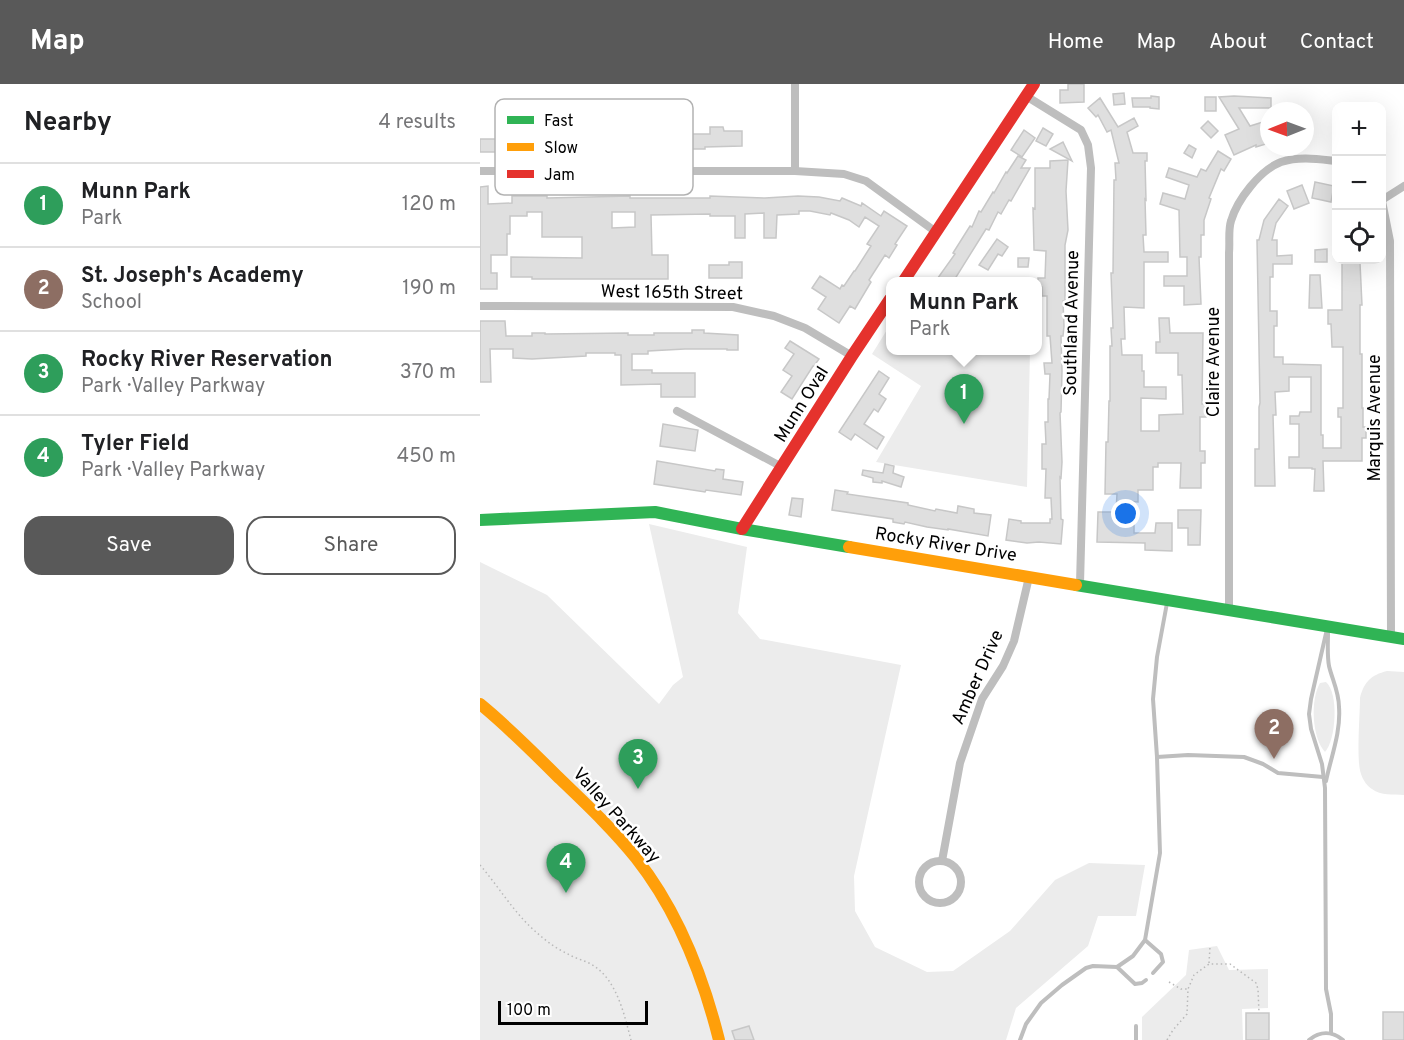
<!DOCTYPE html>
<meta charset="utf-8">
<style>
:root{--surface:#fff;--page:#f6f6f6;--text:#202124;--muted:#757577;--line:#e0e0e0;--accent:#595959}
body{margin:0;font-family:Overpass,sans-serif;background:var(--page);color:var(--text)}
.controls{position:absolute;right:18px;top:18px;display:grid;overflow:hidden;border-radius:12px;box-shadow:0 6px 24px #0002}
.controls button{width:54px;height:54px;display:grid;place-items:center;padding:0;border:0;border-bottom:2px solid var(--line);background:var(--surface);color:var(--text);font:30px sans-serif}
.compass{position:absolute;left:780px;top:18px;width:54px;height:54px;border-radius:50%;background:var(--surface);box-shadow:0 6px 24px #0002;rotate:269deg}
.scale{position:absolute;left:18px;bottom:15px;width:150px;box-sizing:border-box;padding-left:6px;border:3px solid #000;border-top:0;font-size:16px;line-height:21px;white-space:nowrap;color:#000;-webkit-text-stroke:4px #fff;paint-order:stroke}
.you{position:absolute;left:646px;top:430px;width:21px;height:21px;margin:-15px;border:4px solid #fff;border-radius:50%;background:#1a73e8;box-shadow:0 0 0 9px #1a73e833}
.badge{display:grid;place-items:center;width:39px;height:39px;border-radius:50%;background:var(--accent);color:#fff;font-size:20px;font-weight:700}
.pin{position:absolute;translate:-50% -50px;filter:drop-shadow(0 2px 3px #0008)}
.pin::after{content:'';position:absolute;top:32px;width:21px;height:18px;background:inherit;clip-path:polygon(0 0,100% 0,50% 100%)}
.popup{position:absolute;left:406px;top:193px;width:156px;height:78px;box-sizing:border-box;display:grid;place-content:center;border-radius:12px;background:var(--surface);filter:drop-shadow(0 2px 4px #0005);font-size:20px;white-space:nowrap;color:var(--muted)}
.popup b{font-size:22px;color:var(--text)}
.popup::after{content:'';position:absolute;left:50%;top:100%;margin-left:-12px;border:12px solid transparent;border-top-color:var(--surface)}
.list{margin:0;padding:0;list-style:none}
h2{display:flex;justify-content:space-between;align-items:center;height:78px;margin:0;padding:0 24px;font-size:26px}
h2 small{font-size:20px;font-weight:400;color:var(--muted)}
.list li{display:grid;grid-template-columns:39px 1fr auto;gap:18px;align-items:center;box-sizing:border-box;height:84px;padding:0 24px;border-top:2px solid var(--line)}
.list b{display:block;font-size:22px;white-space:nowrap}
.list p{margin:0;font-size:20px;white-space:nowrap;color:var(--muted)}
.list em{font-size:20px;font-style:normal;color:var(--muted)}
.actions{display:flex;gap:12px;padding:18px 24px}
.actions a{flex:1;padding:14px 0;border:2px solid var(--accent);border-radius:18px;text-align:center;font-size:21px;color:var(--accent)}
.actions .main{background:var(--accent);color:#fff}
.icon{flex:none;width:33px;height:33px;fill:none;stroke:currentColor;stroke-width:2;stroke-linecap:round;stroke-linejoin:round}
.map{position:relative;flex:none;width:924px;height:956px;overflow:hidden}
header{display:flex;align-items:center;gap:36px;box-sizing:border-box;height:84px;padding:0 30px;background:var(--accent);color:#fff}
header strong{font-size:28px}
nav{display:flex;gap:33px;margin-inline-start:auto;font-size:21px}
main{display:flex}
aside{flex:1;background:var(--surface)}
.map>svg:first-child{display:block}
</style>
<header>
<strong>Map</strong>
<nav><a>Home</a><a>Map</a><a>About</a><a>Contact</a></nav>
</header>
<main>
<aside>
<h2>Nearby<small>4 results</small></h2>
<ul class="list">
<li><span class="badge" style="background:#2e9e5b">1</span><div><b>Munn Park</b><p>Park</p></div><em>120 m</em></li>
<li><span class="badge" style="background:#8d6e63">2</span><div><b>St. Joseph's Academy</b><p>School</p></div><em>190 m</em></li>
<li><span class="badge" style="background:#2e9e5b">3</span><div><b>Rocky River Reservation</b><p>Park · Valley Parkway</p></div><em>370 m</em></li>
<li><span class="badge" style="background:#2e9e5b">4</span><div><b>Tyler Field</b><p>Park · Valley Parkway</p></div><em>450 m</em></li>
</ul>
<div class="actions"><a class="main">Save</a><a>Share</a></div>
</aside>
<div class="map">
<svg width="924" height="956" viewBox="0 0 924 956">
<rect width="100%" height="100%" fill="#fff"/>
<g fill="#ececec">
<path d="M410 241V266L550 267 547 403 396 378 441 302 392 270Z"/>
<path d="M169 440 267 463 258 529 280 555 421 581 374 792 375 827 395 863 447 888 473 887 530 847 575 796 609 779 665 781 656 832H618L608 862 536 924 526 956H0V478L67 511 179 620 193 601 203 593Z"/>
<path d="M907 587 924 588V711C913 710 901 712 892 705 887 702 883 696 881 690 876 676 880 632 880 614 884 598 891 591 907 587Z"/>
<path d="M846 598C859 609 856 656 845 668 832 654 830 616 840 599Z"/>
<path d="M737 862 749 886 788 885V924L762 925 763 956H662V933L706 891 709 866Z"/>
</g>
<g fill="#dfdfdf" stroke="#c7c7c7" stroke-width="1.5" fill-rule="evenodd">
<path d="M588 0H604V18L580 19V6H588Z"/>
<path d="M644 9 645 20 634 21 633 10Z"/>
<path d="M671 12 679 13V25L670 24V23H653L652 14H671Z"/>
<path d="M754 12 791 14V24H759L770 42 783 38 789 59 776 63V61L754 71 745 51 759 45 739 13Z"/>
<rect x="725" y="13" width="11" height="14"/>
<path d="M620 14 638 43 654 34 658 42 647 48 653 69H667V77H665L666 116 665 115 666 151H663L664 168H688V178H664V224L644 223 645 255H641L642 271H662V287H664V303H686V315L661 314V347H679V331L703 330 702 291H698V269H676V258H680L679 234H689L690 249H723L722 320H726V333H720V367H725V379H721V404H700L701 379H678V383H673V406H658V418L646 417 645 441H654V449H675L676 439H692V467L665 466V459L617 458 618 428H636L637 410H625L626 358H628L629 317H630V262H632L631 244H633L631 189H633L634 96H636L635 79H639L631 46 627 48 618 31 616 33 608 24Z"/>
<path d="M728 37 738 47 731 54 721 44Z"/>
<path d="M156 41H170V45L207 47V50H230V43H243L244 47H262V62L225 63V65H214L176 64V61H150V63L115 62 67 63H17V68H0V55H32V46H111V50H135V48H156Z"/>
<path d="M563 44 573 50 566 62 556 57Z"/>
<path d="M544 46 555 54 542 73 531 66Z"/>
<path d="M583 58 592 77 570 65Z"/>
<path d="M709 61 716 65 712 74 704 69Z"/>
<path d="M738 67 751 75 744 87 741 85 729 114 731 115 724 136V151H721V173H719L721 220 704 221V202H684V192H707V173H700L699 126 680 120 683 109 705 115 709 101 686 93 689 84 717 93 721 85 726 87Z"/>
<path d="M538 72 546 76 541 84H550L531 117 529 116 521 130 518 128 509 146 506 145 473 198H455L475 170 473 169 490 142 492 143 499 127 501 128 513 108 514 109 526 88 527 89Z"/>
<path d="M588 76 586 107 588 146 585 161V217H583L584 242 583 252H581L582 287 581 328 580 329 582 378 581 394 580 393 581 435 583 436 581 460 559 458 547 459 526 456 529 435 541 437V439H570V435H572L571 414H565L566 385H562V360H566L565 338H568V315H569L570 290H565L564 279H572L570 252H567V212H562V203H558V194H565L566 167 554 166 553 124 555 125V84H570V77Z"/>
<path d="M835 98 854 102 851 118 832 114Z"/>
<path d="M822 101 829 119 814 125 807 107Z"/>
<path d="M8 102V120L32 119V112H67V114L150 112V114H230V112L285 114 318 112 339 113 360 117 362 114 381 122 382 119 401 132 404 127 427 142 415 160 417 161 409 174 405 171 389 196 391 198 375 225 370 222 359 239 338 225 346 213 332 204 340 192 360 205 362 201 364 202 374 187H375L391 162 387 160 399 142 385 133 379 143 369 136 351 129 350 131 330 127H319V130L297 131 296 154H284V129L265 130V154H255V132H230V130L171 131 172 171H188V195H52V193H31V173L102 174V153H62V128H47V132H30V150H27V171H11V189H17V205H0V103ZM132 128H155V143L132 144Z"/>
<path d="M799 115 808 122 796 139 792 156H797V172L812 171V180H793V193H790V227H797V242H794V273H803V280L841 281V351H843V364H861V333H858V324H863V263H852L851 240H848V226H862V179H880L882 221H880V270H882V324H883V343H886V354H882V377H843L844 407H834L835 385H832V384H809V373H819V340H810V332H819L820 328H831V293H809V307L795 308 796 331H793L795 402H775V365H779V323L780 319 777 156H779L784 136Z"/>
<path d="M517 155 528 163 522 172 518 170 508 186 499 181Z"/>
<path d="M847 165V178H835V166Z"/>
<path d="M538 174H549L548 183H538Z"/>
<path d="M249 178H262V194H229V181H249Z"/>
<path d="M830 191H840L842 224H829Z"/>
<path d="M0 237H25L26 252H52V249H65V250L148 249V251H174V249H212V246H224V249L258 251V266H247V265H205L168 267V270H152V286H172V289H215V313H181V300L141 301V271H135V269H106V272L52 275 33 274V265H10L11 298H0Z"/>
<path d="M310 257 339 275 334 282H333L312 315 301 308 312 292 303 286 314 270 305 264Z"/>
<path d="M399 287 409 294 399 310 406 315 398 328 394 325 384 340 404 353 397 365 375 350 371 356 359 348Z"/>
<path d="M183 340 218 346 215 367 180 362Z"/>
<path d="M177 377 235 387 236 385 244 386 243 395 263 398 261 411 226 406 225 408 174 400Z"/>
<path d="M405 380 414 382 413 389 424 393 421 403 402 397V399L393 398V394L382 391 383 386 403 389Z"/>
<path d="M355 406 368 408 367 410 428 419V421L455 427 456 425 477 429 478 422 494 425V429L511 431 508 452 468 445V446L447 443 425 438 424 440 413 438V435L352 426Z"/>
<path d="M312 414 323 415 321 433 309 431Z"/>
<path d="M698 426H721L720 461H708V444H698Z"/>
<rect x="903" y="928" width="21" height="28"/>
<rect x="766" y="929" width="23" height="27"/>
<path d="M269 942 274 956H255L252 947Z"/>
</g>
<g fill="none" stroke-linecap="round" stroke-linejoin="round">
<g stroke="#b9b9b9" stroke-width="1.5" stroke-dasharray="1.5 3" stroke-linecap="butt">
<path d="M0 781C19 803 34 829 56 848 65 856 75 864 86 869 94 874 103 876 111 880 137 895 144 930 151 956"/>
<path d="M729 879 730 863"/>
<path d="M689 898 701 905H707"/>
<path d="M687 956 693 946 707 930 708 905 714 891 722 885 729 880H750L776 899 778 905 779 929"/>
</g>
<g stroke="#bebebe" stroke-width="4">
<path d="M847 545 831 615 829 630 831 645 842 680 845 704 846 905 851 930V949"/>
<path d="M677 673 708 671 764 673 783 680 798 689 843 693"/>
<path d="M846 697C851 673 861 648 859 623 859 608 852 595 849 582 847 571 848 559 848 549"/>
<path d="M665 856 681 870 683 878 673 889"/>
<path d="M637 883 655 900 662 899 666 896"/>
<path d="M540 956 546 940 561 919 582 901 606 884 613 882 637 883 653 872 665 856 680 769 677 673 673 615 677 573 687 519"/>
<path d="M656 956V942"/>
<path d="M829 956C840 947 852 947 863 956"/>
</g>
<g stroke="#bebebe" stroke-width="8">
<path d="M315 0V87"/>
<path d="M546 12 601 46 608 61 611 84 600 500"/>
<path d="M0 87H315L364 90 386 97 456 148"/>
<path d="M902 116 924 102"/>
<path d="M902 117 910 157 911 553"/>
<path d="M0 222 253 223 294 232 325 244 372 272"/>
<path d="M197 327 302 383"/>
<path d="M749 525V169C750 159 748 146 751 137 757 116 780 86 801 78 819 72 838 75 856 77"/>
<path d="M462 777 480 679 502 615 523 582 534 557 549 493"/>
<circle cx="460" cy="798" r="21"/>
</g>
<g stroke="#30b455" stroke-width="12">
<path d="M0 436 175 428 262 445 369 463"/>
<path d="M596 501 924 555"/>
</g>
<g stroke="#ff9f0a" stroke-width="12">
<path d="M369 463 596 501"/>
<path d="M0 620C27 642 52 667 77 692 104 718 132 744 156 774 198 827 223 892 239 956"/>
</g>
<g stroke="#e5322d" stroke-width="12">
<path d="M423 198 554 0"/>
<path d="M262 445 372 272 410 215"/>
</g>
</g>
<g text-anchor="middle" stroke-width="5" stroke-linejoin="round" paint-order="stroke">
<g font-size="18" fill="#000" stroke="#fff">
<text transform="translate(192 208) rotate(1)" y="6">West 165th Street</text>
<text transform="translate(591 239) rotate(-89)" y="6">Southland Avenue</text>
<text transform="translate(733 278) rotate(-90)" y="6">Claire Avenue</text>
<text transform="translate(321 320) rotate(-58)" y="6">Munn Oval</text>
<text transform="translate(894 334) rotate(-90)" y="6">Marquis Avenue</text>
<text transform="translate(466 460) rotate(9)" y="6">Rocky River Drive</text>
<text transform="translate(497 593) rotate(-66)" y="6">Amber Drive</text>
<text transform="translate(137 731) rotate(48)" y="6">Valley Parkway</text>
</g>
</g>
<rect x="15" y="15" width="198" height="96" rx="9" fill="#fff" stroke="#b2b2b2" stroke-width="1.5"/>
<rect x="27" y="32" width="27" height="8" fill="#30b455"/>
<rect x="27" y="59" width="27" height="8" fill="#ff9f0a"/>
<rect x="27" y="86" width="27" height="8" fill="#e5322d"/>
<g font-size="16" fill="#000">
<text x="64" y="42">Fast</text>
<text x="64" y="69">Slow</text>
<text x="64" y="96">Jam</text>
</g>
</svg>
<div class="controls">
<button>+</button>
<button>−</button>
<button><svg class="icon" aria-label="locate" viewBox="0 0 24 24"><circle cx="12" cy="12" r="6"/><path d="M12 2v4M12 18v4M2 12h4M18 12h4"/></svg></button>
</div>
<svg class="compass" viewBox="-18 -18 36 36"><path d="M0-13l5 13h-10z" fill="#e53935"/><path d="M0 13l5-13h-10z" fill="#757577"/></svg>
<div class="scale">100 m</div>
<div class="you"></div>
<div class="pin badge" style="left:484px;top:340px;background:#2e9e5b">1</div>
<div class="popup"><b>Munn Park</b>Park</div>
<div class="pin badge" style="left:794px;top:675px;background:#8d6e63">2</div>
<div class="pin badge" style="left:158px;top:705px;background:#2e9e5b">3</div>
<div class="pin badge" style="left:86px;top:809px;background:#2e9e5b">4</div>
</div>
</main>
